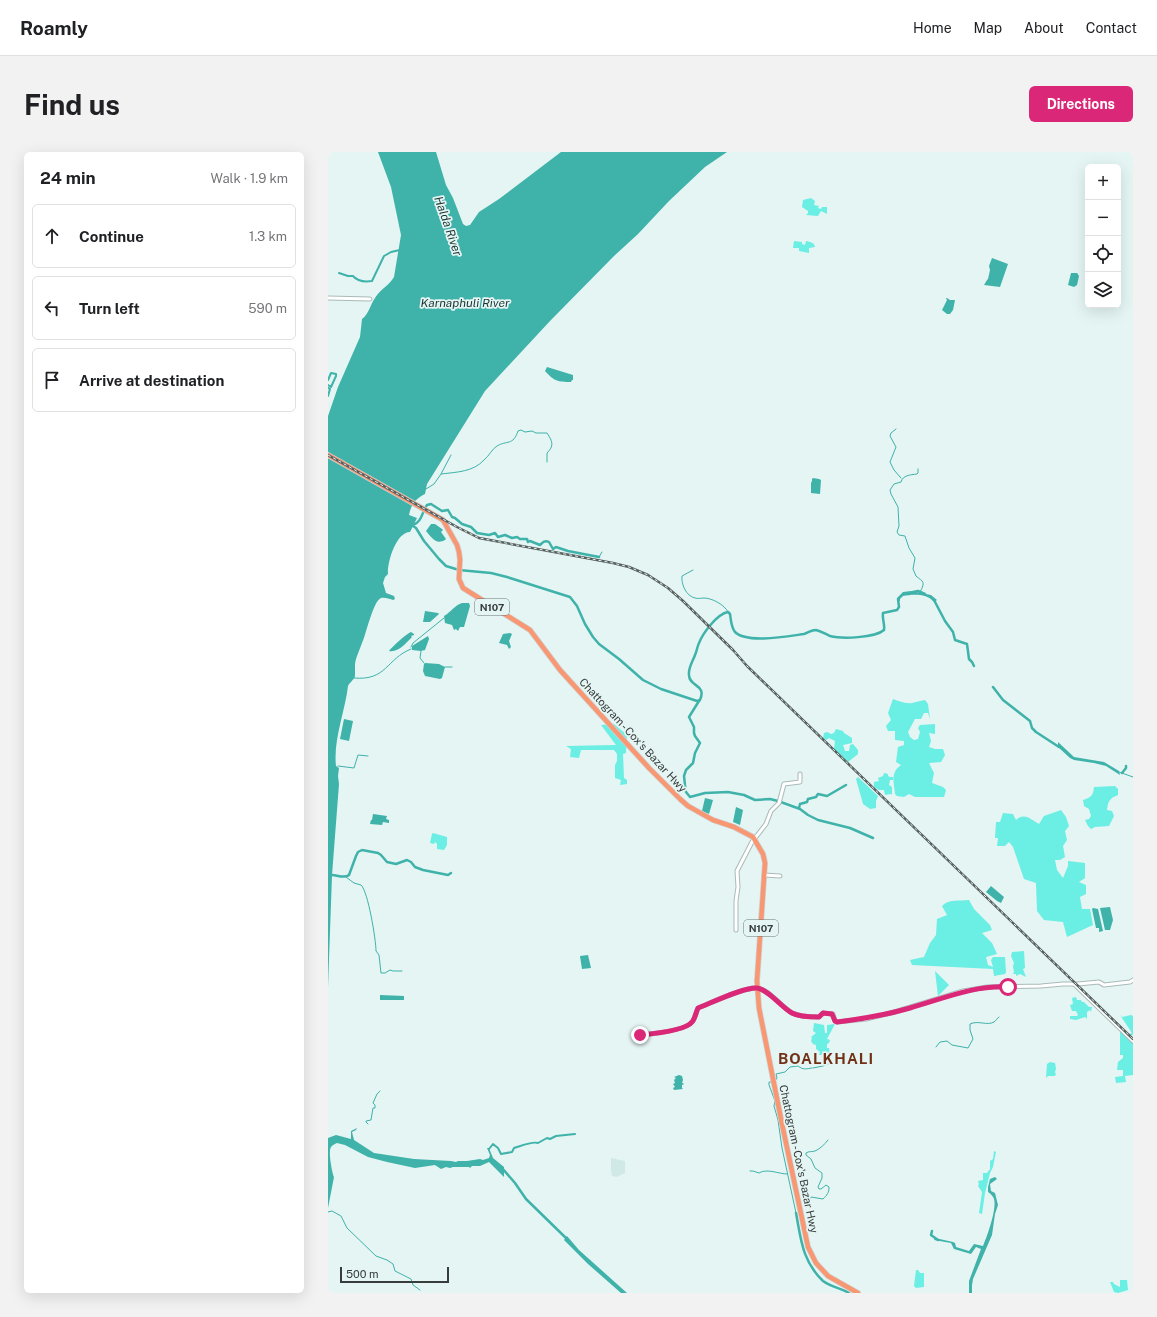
<!DOCTYPE html>
<meta charset="utf-8">
<style>
:root{--surface:#fff;--page:#f2f2f2;--text:#202124;--muted:#757577;--line:#e0e0e0;--accent:#db2777}
body{margin:0;font-family:"Public Sans",sans-serif;background:var(--page);color:var(--text)}
.controls{position:absolute;right:12px;top:12px;display:grid;overflow:hidden;border-radius:6px;box-shadow:0 4px 16px #0002}
.controls button{width:36px;height:36px;display:grid;place-items:center;padding:0;border:0;border-bottom:1px solid var(--line);background:var(--surface);color:var(--text);font:20px sans-serif}
.scale{position:absolute;left:12px;bottom:10px;width:109px;box-sizing:border-box;padding-left:4px;border:2px solid #363d3c;border-top:0;font-size:11px;line-height:14px;white-space:nowrap;color:#363d3c;-webkit-text-stroke:3px #e4f5f3;paint-order:stroke}
.stop{position:absolute;width:12px;height:12px;margin:-9px;border:3px solid #db2777;border-radius:50%;background:#fff}
.stop.end{background:#db2777;border-color:#fff;box-shadow:0 1px 4px #0008}
.list{margin:0;padding:0;list-style:none}
h2{display:flex;justify-content:space-between;align-items:center;height:52px;margin:0;padding:0 16px;font-size:17px}
h2 small{font-size:13px;font-weight:400;color:var(--muted)}
.list li{display:grid;grid-template-columns:26px 1fr auto;gap:12px;align-items:center;box-sizing:border-box;height:64px;margin:0 8px 8px;padding:0 8px;border:1px solid var(--line);border-radius:6px}
.list b{display:block;font-size:15px;white-space:nowrap}
.list em{font-size:13px;font-style:normal;color:var(--muted)}
.icon{flex:none;width:22px;height:22px;fill:none;stroke:currentColor;stroke-width:2;stroke-linecap:round;stroke-linejoin:round}
.map{position:relative;flex:none;width:805px;height:1141px;overflow:hidden;border-radius:6px}
header{display:flex;align-items:center;gap:24px;box-sizing:border-box;height:56px;padding:0 20px;background:var(--surface);border-bottom:1px solid var(--line)}
header strong{font-size:19px}
nav{display:flex;gap:22px;margin-inline-start:auto;font-size:14px}
.intro{display:flex;align-items:center;justify-content:space-between;box-sizing:border-box;height:96px;padding:0 24px}
h1{margin:0;font-size:28px}
.button{padding:10px 18px;border-radius:6px;background:var(--accent);color:#fff;font-size:14px;font-weight:700}
main{display:flex;gap:24px;padding:0 24px}
aside{flex:1;background:var(--surface);border-radius:6px;box-shadow:0 4px 16px #0002}
.map>svg:first-child{display:block}
</style>
<header>
<strong>Roamly</strong>
<nav><a>Home</a><a>Map</a><a>About</a><a>Contact</a></nav>
</header>
<div class="intro"><h1>Find us</h1><a class="button">Directions</a></div>
<main>
<aside>
<h2>24 min<small>Walk · 1.9 km</small></h2>
<ul class="list">
<li><svg class="icon" aria-label="ahead" viewBox="0 0 24 24"><path d="M12 20V5M6 11l6-6 6 6"/></svg><div><b>Continue</b></div><em>1.3 km</em></li>
<li><svg class="icon" aria-label="left" viewBox="0 0 24 24"><path d="M17 20v-9H6M10 6l-5 5 5 5"/></svg><div><b>Turn left</b></div><em>590 m</em></li>
<li><svg class="icon" aria-label="arrive" viewBox="0 0 24 24"><path d="M6 21V4h12l-3 4 3 4H6"/></svg><div><b>Arrive at destination</b></div></li>
</ul>
</aside>
<div class="map">
<svg width="805" height="1141" viewBox="0 0 805 1141">
<rect width="100%" height="100%" fill="#e4f5f3"/>
<path fill="#d0e9e7" d="M283 1006 297 1009V1021L289 1025 284 1024 283 1018Z"/>
<g fill="#6beee4">
<path d="M483 46 487 49 486 53 491 54 490 56 493 57 494 55H499V62L493 59 490 64 478 63 480 61V59L474 55 475 48Z"/>
<path d="M466 89 474 90V92L477 93 478 89C482 90 486 90 487 95L481 96V101L471 99V96H465Z"/>
<path d="M565 547C571 549 577 552 584 551 588 550 592 549 597 548L600 552 602 567 600 561H596L593 567H587L580 580 582 585 586 588 590 587 592 580 590 576 592 573 607 572V582L601 581 603 589 601 595 607 597H615L617 603 613 610 601 611 606 621 604 631 615 635 618 638 616 645H587L581 642 576 645 569 644 567 642C566 630 562 621 573 613L568 610 570 595 576 593V589L567 588V579H560L558 574 563 568 560 561Z"/>
<path d="M286 572 299 583 298 601 295 602 296 626 299 628V632L292 633 293 628 287 626V613L289 609V602L286 598H253L251 606 242 605 243 597 238 594 288 593 273 573Z"/>
<path d="M508 577 515 579 516 581 524 586V591L515 593 517 599H521L522 593 525 592 530 598V602L520 610 506 597 507 589 501 586 498 588 495 586 496 581 499 580 503 582 506 581Z"/>
<path d="M556 621 560 622V624L562 625H565V628H562L561 633 564 635V643L563 642 557 643 556 638H551L546 635V630L551 629 550 626 555 624Z"/>
<path d="M530 625 550 644 548 649V656L542 657 535 652 528 627Z"/>
<path d="M787 634 790 637V643C782 646 780 649 779 658L784 659 786 664 781 674 767 675 763 677 760 674 757 668 761 667 763 664 761 657 756 654 755 648C764 645 765 643 766 635Z"/>
<path d="M733 658 738 665 741 674 737 679 739 688 735 694 737 705 732 708H727L729 718 735 726 740 714V709L757 711V726L751 730 758 733V742L752 745 754 757H762L765 773 739 785 735 770 716 768 709 759 708 731 696 727 685 695 681 690 677 694H669L670 686H667L668 670H672L675 661 685 662 688 668C697 660 703 668 711 672L716 664Z"/>
<path d="M105 681 119 685V693L116 698 109 697V692L107 690 106 692 102 691 104 682Z"/>
<path d="M641 748 646 757 662 773 664 778 654 781 664 791 669 802 658 805 660 813 665 815 663 808 665 805H677L678 820 677 822 666 824 665 817 584 813 582 808 596 805 602 791 608 783 609 767 619 763 614 754C620 747 632 749 641 748Z"/>
<path d="M696 799 697 816 695 817 698 825 692 822 688 824V822H685L686 820 685 814 686 811 683 804 684 800Z"/>
<path d="M607 819 621 833 610 844Z"/>
<path d="M748 845 749 848H753L754 850H756L761 855H764L763 860 762 858 759 860V867L757 865 748 868 742 867V864H749L750 863 748 859H744L742 853 745 852 744 846Z"/>
<path d="M792 863 794 865 803 863 805 864V883H804L803 884 801 882 804 881Z"/>
<path d="M486 871 496 873 497 881H499V873L507 872 499 887 502 888 501 891 499 892V896H501L502 902 491 903 492 900 488 897V893L485 892 483 889 484 886 483 885 488 881 485 879Z"/>
<path d="M792 876 805 891V923L797 924 798 930 788 931 787 925 795 924V918H789L790 910 795 906V903H792Z"/>
<path d="M722 910 727 911 728 917 727 920 728 923 726 924H720L718 926 719 912Z"/>
<path d="M666 999 668 1000 665 1015 662 1021 657 1041 654 1062 651 1061 654 1040 650 1034 651 1032 650 1029 655 1028V1021H659L662 1017V1009L665 1007Z"/>
<path d="M588 1118H590L592 1121H596V1135L588 1136 586 1134Z"/>
<path d="M792 1128H799L800 1138 790 1141 786 1140 782 1130H785L786 1132 792 1135Z"/>
</g>
<g fill="#3fb2aa">
<path d="M50 0H108L118 33 125 46 135 72 138 74 142 73 151 60 171 47 233 0H399L377 15 341 49 310 82 286 104 222 169 157 239 99 332 97 342C87 347 83 353 81 363L89 366 82 380C68 380 59 411 60 422L57 425 55 431 58 441 66 444 67 447 65 448C62 447 56 445 53 446 45 449 38 483 34 491 32 497 28 505 27 512 27 516 27 520 27 524 26 528 22 530 20 534 17 560 5 588 8 614L11 616 10 624 11 632 4 723 0 835V264L10 235 32 185 34 167C41 162 42 153 47 146 52 137 61 134 66 125L73 83 63 35Z"/>
<path d="M664 106 680 112 672 135 656 133 659 128 660 127 662 118 661 114Z"/>
<path d="M743 121H749L751 124 749 133 746 135 740 133Z"/>
<path d="M618 146H619L622 148H627L625 158 622 162H619L614 158 619 148Z"/>
<path d="M219 215 245 223V228H244L243 230C230 230 226 229 217 219Z"/>
<path d="M485 326 491 327 493 328 492 342 483 341V331L484 329V327Z"/>
<path d="M103 372H107L114 377 115 378 113 380 118 387 117 388C108 393 104 386 98 379Z"/>
<path d="M583 439 603 443 609 448 606 450C599 441 584 442 575 444L572 447V449H569V446L575 440Z"/>
<path d="M134 451H141L142 454 136 475H132L130 479 128 477 126 478 124 473 117 471 116 464C123 460 127 453 134 451Z"/>
<path d="M153 452 164 456 163 461 149 460C148 457 150 453 153 452Z"/>
<path d="M97 459 110 461 111 462 102 470H95Z"/>
<path d="M83 480 86 482V483L83 484 84 485C78 491 70 501 61 499 64 495 78 482 83 480Z"/>
<path d="M182 481 184 482 181 489 183 495 181 497 179 493 171 491 175 482Z"/>
<path d="M100 484 101 487 97 498 93 499 84 498V494Z"/>
<path d="M97 511 111 512 117 515 114 526 112 527 97 524 95 519 96 512Z"/>
<path d="M16 567 25 569 21 589 12 587Z"/>
<path d="M730 590 746 605 776 610 791 619 792 623 778 614 766 611 746 608 742 606 730 595Z"/>
<path d="M377 646 385 648 381 662 374 659Z"/>
<path d="M408 655 415 658 412 673 405 670Z"/>
<path d="M45 662 59 664 58 667 61 668V671L55 670 54 673 42 672 43 668H44Z"/>
<path d="M663 734 676 745 673 751 669 749 658 740Z"/>
<path d="M782 755 785 768 782 778H777L772 756Z"/>
<path d="M765 756 770 757 775 779 771 780V776H768L764 757Z"/>
<path d="M260 803 263 816 254 817 252 804Z"/>
<path d="M52 843 76 844V848H52Z"/>
<path d="M351 923 354 924 355 928 354 931H355L356 932 354 933V936L355 937 346 938 345 936 347 935 345 932 347 931 346 928 348 926 346 925Z"/>
<path d="M29 976 28 978 24 980 26 988 46 1001 86 1007 123 1009 128 1010 130 1009H139L152 1007 155 1008 161 1006 162 1003 159 996H161L165 1006 176 1015V1025L161 1010 152 1014H144L142 1016 141 1015H125L122 1016 118 1015 113 1017 107 1013 87 1016 59 1010 40 1005 17 993 9 991C7 992 4 993 3 995 0 999 4 1020 6 1025L0 1056V986L8 983 23 987V979Z"/>
<path d="M667 1025 669 1027 662 1032 663 1039 667 1041 670 1053 667 1062 664 1083 645 1127 644 1133V1141H641V1129L653 1097 648 1095 643 1102 626 1097 623 1091 606 1088 607 1086 625 1090 627 1091 628 1095 641 1099 646 1092 655 1094C659 1085 669 1057 666 1047 665 1044 663 1042 660 1040V1035L662 1027Z"/>
<path d="M239 1084 251 1098 299 1141H293L260 1112 236 1088Z"/>
</g>
<g fill="none" stroke-linecap="round" stroke-linejoin="round">
<g stroke="#3fb2aa" stroke-width="1">
<path d="M568 277 563 281 562 284 568 295 562 310 566 318 573 326"/>
<path d="M590 317V321L589 322C582 323 575 323 573 330L566 332 562 338 563 342 570 355 571 374 569 380 571 383 577 384 581 396 587 406 585 417 588 424C595 430 598 429 592 440"/>
<path d="M113 322 123 303"/>
<path d="M98 337 106 332 113 322C129 320 145 320 156 308 161 304 164 297 169 294 179 288 185 294 190 279L193 278 197 280 204 279 208 281H219C225 290 226 294 219 301V310"/>
<path d="M271 405 274 400"/>
<path d="M365 418 354 424C353 432 358 444 367 446 370 447 373 446 376 446 384 446 397 453 400 460"/>
<path d="M83 495 85 491 116 466"/>
<path d="M93 499 92 506 96 511"/>
<path d="M117 515H124"/>
<path d="M26 526C59 529 58 507 83 497"/>
<path d="M10 614 26 616 30 603 40 604"/>
<path d="M791 620 805 625"/>
<path d="M18 725 26 731 33 733C40 739 48 788 48 799L51 803 53 821H57L62 818 65 819H74"/>
<path d="M608 895 612 890 619 889 624 893 640 896 645 887 642 878V872C650 868 659 874 666 870 668 869 669 866 671 865"/>
<path d="M485 916 495 914 502 911 505 912"/>
<path d="M447 929 449 926 448 922 457 920 462 915 470 914C475 918 478 917 484 916"/>
<path d="M443 930H441V933L447 949 446 954 450 968 454 996 468 1061"/>
<path d="M40 972 38 970V969L43 968 45 956H47V953L45 951 49 942 52 939"/>
<path d="M422 1019H425L431 1021C439 1016 451 1022 459 1022"/>
<path d="M479 1055 482 1052V1047L483 1045 495 1047C499 1043 501 1041 501 1035L498 1033 493 1037H491L490 1035 494 1026V1021L487 1016 483 1007 478 1003V1001C481 999 484 1000 487 999 492 997 497 992 500 988"/>
<path d="M0 1060 4 1059 13 1064 19 1076 48 1104 59 1108 65 1112 67 1119 83 1127 85 1133 92 1138"/>
</g>
<g stroke="#3fb2aa" stroke-width="2">
<path d="M11 121 20 124H25C30 130 37 130 44 129L56 104 63 100 72 98"/>
<path d="M0 228 3 221 8 222V224L3 235 0 233"/>
<path d="M0 236 2 237 0 244"/>
<path d="M161 997 165 992 170 996 173 1002 184 1000 186 996C193 994 204 989 210 991L219 986 222 987 228 984 247 982"/>
</g>
<g stroke="#3fb2aa" stroke-width="2.5">
<path d="M82 372 88 376 96 389 111 407 118 414 131 418 163 421 179 425 242 445 249 454 257 472 265 485 271 492 291 507 315 528 333 537 369 549 372 548C379 532 361 535 361 523 360 516 365 509 367 503 369 499 369 495 371 491 375 481 389 462 400 460L402 462C403 468 403 475 407 480 419 492 461 484 476 482 480 481 483 478 488 478 493 479 497 482 502 484 514 487 547 486 556 478 557 472 554 467 555 461L569 458 571 455 570 447"/>
<path d="M85 373C94 370 94 360 99 353L103 352 114 359 120 358 124 365 127 366 134 372 143 375 149 381 161 383 167 381 170 385 177 383 184 386 189 385 192 387H199L200 390 202 389 212 393C215 390 217 388 221 390L225 397 228 395 240 399 271 405"/>
<path d="M585 440 590 439 597 442"/>
<path d="M606 448 617 469 625 480 627 488 639 492 641 507 644 510 646 514"/>
<path d="M665 535 675 548 702 569 704 576 708 580 731 595"/>
<path d="M371 549 361 565 366 575V581L367 584 372 591 367 601 365 611 358 618 356 624 357 633 358 640 362 645 377 641 400 640 416 643 427 648 442 647 450 649 472 657 480 663 490 668 522 676 545 686"/>
<path d="M794 621 798 616V614"/>
<path d="M471 656 472 652 479 650 480 647 488 645 490 642 499 644 518 633"/>
<path d="M4 723C10 723 16 727 21 723L28 704 30 700 34 698 50 701 53 703 59 710 68 712 79 708 83 710 87 715 95 718 120 723 123 721"/>
<path d="M174 1016 187 1031 198 1047 239 1087"/>
<path d="M468 1061C473 1087 474 1109 495 1129 503 1135 513 1136 521 1141"/>
<path d="M604 1079 603 1083 610 1088"/>
</g>
<g stroke="#aabab8" stroke-width="5">
<g id="secondary">
<path d="M0 146 42 147"/>
<path d="M436 723 452 724"/>
<path d="M408 778V749L410 735 409 719 424 690 438 672 443 659 451 651 456 632 472 630V622"/>
<path d="M746 832 805 889"/>
<path d="M312 883C323 882 357 879 364 870 367 867 368 860 370 856 383 851 416 835 429 836 440 837 454 855 464 861 471 865 483 865 491 865L495 861 505 862 507 869 509 870 538 867 563 861 635 839 659 835 713 834 735 832H750L771 830 776 833 802 830 805 828"/>
</g>
</g>
<g stroke="#cfd0d0" stroke-width="6">
<path id="highway" d="M0 303 115 368 129 393 131 400 132 408 131 427 135 436 202 478 232 518 321 616 352 647 360 654 385 668 406 675 425 685 435 702 437 711 429 829 431 856 454 972 480 1095 488 1111 500 1124 530 1141"/>
</g>
<use href="#secondary" stroke="#fff" stroke-width="3"/>
<use href="#highway" stroke="#f99772" stroke-width="4.5"/>
<g stroke="#57605f" stroke-width="2.5">
<path id="rail" d="M0 303 129 375 151 386 285 411 301 415 320 423 340 436 355 449 405 498 419 514 805 887"/>
</g>
<use href="#rail" stroke="#e4f5f3" stroke-width="1" stroke-dasharray="3" stroke-linecap="butt"/>
</g>
<g fill="none" stroke-linecap="round" stroke-linejoin="round">
<path stroke="#db2777" stroke-width="5" d="M312 883C323 882 357 879 364 870 367 867 368 860 370 856 383 851 416 835 429 836 440 837 453 855 464 861 471 865 483 865 491 865L495 861 504 862 507 869 509 870C534 867 558 863 582 856 614 847 646 833 680 835"/>
</g>
<g text-anchor="middle" stroke-width="3.5" stroke-linejoin="round" paint-order="stroke">
<g fill="#e4f5f3" stroke="#6a7473" stroke-width="1">
<rect x="147" y="447" width="34" height="16" rx="3"/>
<rect x="416" y="768" width="34" height="16" rx="3"/>
</g>
<g font-size="10" font-weight="bold" fill="#363d3c">
<text x="164" y="459">N107</text>
<text x="433" y="780">N107</text>
</g>
<g font-size="11" fill="#363d3c" stroke="#e4f5f3">
<text transform="translate(305 583) rotate(47)" y="4">Chattogram - Cox's Bazar Hwy</text>
<text transform="translate(471 1007) rotate(78)" y="4">Chattogram - Cox's Bazar Hwy</text>
</g>
<g font-size="12" font-style="italic" fill="#1c3533" stroke="#e4f5f3">
<text transform="translate(120 74) rotate(71)" y="4">Halda River</text>
<text x="137" y="155">Karnaphuli River</text>
</g>
<g font-size="15" font-weight="bold" letter-spacing="1" fill="#723117" stroke="#e4f5f3">
<text x="498" y="912">BOALKHALI</text>
</g>
</g>
</svg>
<div class="controls">
<button>+</button>
<button>−</button>
<button><svg class="icon" aria-label="locate" viewBox="0 0 24 24"><circle cx="12" cy="12" r="6"/><path d="M12 2v4M12 18v4M2 12h4M18 12h4"/></svg></button>
<button><svg class="icon" aria-label="layers" viewBox="0 0 24 24"><path d="M12 4l9 5-9 5-9-5zM3 14l9 5 9-5"/></svg></button>
</div>
<div class="scale">500 m</div>
<div class="stop" style="left:680px;top:835px"></div>
<div class="stop end" style="left:312px;top:883px"></div>
</div>
</main>
